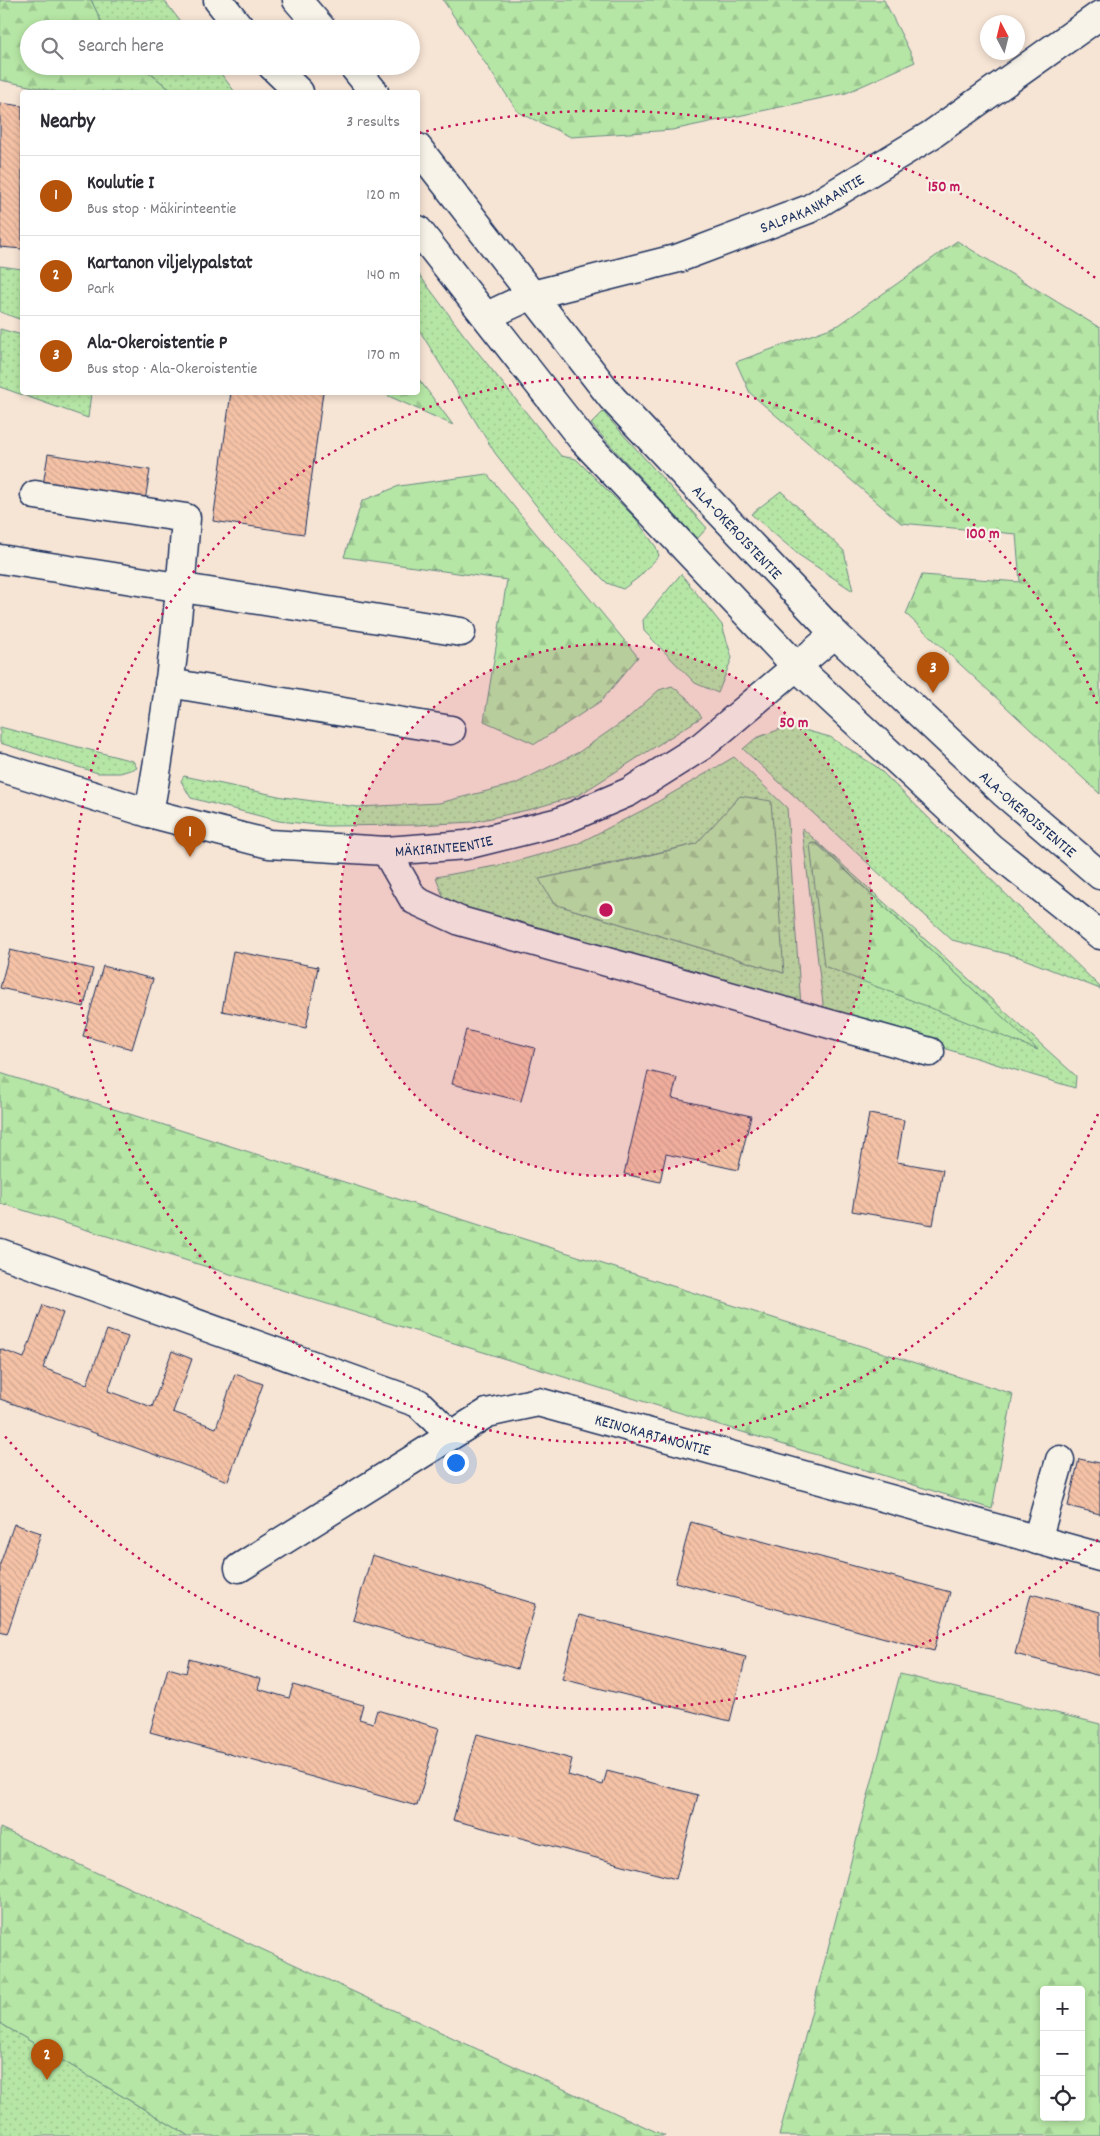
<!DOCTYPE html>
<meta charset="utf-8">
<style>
:root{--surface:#fff;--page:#f2f2f3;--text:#2b2b33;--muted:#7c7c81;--line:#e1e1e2;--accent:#b45309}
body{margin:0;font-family:Dekko,sans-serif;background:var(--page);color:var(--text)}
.controls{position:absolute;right:15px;bottom:15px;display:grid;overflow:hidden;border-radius:5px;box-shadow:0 2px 8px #0003}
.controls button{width:45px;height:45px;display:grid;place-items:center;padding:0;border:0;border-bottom:1px solid var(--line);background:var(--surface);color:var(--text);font:25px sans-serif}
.compass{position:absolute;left:980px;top:15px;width:45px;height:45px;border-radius:50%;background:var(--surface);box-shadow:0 2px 8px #0003;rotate:353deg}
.you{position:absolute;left:455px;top:1462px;width:18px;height:18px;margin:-12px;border:4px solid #fff;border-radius:50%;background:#1a73e8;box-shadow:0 0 0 8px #1a73e833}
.badge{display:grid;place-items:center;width:32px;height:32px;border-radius:50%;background:var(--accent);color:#fff;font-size:16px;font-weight:700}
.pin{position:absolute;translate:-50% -41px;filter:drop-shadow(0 1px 2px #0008)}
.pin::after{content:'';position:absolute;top:26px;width:18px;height:15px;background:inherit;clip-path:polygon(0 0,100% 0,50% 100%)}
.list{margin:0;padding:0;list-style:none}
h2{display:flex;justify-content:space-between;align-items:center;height:65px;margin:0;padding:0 20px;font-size:21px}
h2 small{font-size:16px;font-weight:400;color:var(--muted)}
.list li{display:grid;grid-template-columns:32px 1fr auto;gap:15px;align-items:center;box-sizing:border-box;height:80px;padding:0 20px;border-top:1px solid var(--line)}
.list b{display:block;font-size:19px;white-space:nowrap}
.list p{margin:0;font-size:16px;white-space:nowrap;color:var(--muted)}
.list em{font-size:16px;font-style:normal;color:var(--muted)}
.icon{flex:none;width:28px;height:28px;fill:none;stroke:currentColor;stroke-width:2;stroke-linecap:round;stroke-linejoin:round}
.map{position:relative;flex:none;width:1100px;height:2136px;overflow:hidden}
.search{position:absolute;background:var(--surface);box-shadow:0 2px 8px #0003;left:20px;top:20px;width:400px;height:55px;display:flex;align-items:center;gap:12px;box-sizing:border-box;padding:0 18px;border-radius:28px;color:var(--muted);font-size:19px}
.panel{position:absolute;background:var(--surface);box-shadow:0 2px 8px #0003;left:20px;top:90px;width:400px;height:305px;border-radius:5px}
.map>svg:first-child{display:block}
</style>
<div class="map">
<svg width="1100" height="2136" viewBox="0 0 1100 2136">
<defs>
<pattern id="grass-dots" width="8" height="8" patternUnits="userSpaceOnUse" patternTransform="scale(1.25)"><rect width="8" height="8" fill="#b6e6a5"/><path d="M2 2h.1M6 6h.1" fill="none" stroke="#9cc690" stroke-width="1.8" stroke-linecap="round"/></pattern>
<pattern id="forest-firs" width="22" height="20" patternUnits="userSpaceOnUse" patternTransform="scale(1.25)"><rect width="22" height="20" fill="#b6e6a5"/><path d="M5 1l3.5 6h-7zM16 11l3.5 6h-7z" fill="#9cc690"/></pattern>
<pattern id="building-back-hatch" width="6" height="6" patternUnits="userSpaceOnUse" patternTransform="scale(1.25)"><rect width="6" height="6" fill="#f5c2a6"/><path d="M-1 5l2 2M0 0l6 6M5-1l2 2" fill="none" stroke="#d1a791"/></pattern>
</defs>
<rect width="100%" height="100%" fill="#f6e4d4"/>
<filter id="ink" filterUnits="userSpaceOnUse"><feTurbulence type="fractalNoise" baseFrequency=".02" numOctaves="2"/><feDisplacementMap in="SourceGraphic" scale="10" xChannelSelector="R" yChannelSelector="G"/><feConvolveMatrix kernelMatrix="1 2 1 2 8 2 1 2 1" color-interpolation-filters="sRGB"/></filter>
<g filter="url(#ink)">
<g fill="url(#grass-dots)" stroke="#688a82" fill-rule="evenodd">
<path d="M91 0H164L186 29H105Z"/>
<path d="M141 66H215L235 92H173Z"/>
<path d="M0 266 22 269V320L0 312Z"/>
<path d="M418 273 464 335 561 456 576 459 636 519 656 547 659 556 639 577 623 589 607 583 557 532 495 453 418 328Z"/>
<path d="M0 329 22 335V392L91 393 88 418 0 387Z"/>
<path d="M603 412 707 528 697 539 591 424Z"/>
<path d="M781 491 844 551 853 591 799 555 751 514Z"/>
<path d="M681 574 722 625 732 658 718 693 695 683 644 631 643 620Z"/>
<path d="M672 686 686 697 702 717 579 795 532 809 473 822 417 825 327 826 279 821 191 798 181 781 184 776 283 797 358 807 439 803 515 784 579 752 628 718 659 690Z"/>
<path d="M789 726 830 737 877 767 1100 987V989L1019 957 952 940 743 749 756 738Z"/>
<path d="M0 727 133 761 137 768 120 773H98L0 743Z"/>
<path d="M734 757 787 808 801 1006 464 913 444 899 436 877 506 864 575 845 647 808ZM740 796 784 973 554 904 540 879 696 844Z"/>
<path d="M802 828 1076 1076 1075 1088 824 1012ZM817 843 1036 1049 810 844Z"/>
<path d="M0 2023 189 2136H0Z"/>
</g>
<g fill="url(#forest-firs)" stroke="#688a82" fill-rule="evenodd">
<path d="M0 0H91L105 29H29V66H141L173 92H58L0 80Z"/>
<path d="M443 0H884L915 62 846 93 672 130 571 137 518 112Z"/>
<path d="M957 241 1100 328V794L906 614 922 575 1020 582 1016 534 901 523 750 393 736 362 839 325Z"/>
<path d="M418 378 453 425 382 393 418 392Z"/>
<path d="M487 474 638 657 601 701 535 744 484 721 507 580 344 557 362 501 399 486Z"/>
<path d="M740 796 771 801 784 973 554 904 539 879 616 863 696 844Z"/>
<path d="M816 843 1038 1050 824 966 810 844Z"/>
<path d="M0 1073 1013 1394 992 1509 0 1203Z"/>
<path d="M900 1674 1100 1724V2136H779ZM1044 1990H1081V2117H1044Z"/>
<path d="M0 1828 665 2136H189L0 2023Z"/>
</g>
<g fill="url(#building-back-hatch)" stroke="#1b2f5e">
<path d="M0 103 22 106V249L0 247Z"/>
<path d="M231 392H323L304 534 213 521Z"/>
<path d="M48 454 150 470 145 501 43 485Z"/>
<path d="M10 950 93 969 84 1007 0 988Z"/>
<path d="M233 951 318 967 306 1028 222 1011Z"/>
<path d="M103 966 153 979 132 1049 83 1036Z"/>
<path d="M466 1030 535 1048 521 1101 452 1084Z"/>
<path d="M648 1071 677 1078 672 1098 751 1116 738 1170 666 1154 660 1182 624 1174Z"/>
<path d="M869 1114 904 1120 897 1162 943 1170 933 1225 852 1211Z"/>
<path d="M43 1305 63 1313 43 1368 87 1384 107 1330 128 1337 108 1391 152 1407 172 1351 192 1359 173 1412 216 1428 235 1374 263 1384 228 1481 0 1399V1349L24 1358Z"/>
<path d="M1079 1459 1100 1463V1514L1068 1506Z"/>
<path d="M691 1522 950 1592 934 1651 675 1582Z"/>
<path d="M14 1524 41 1533 7 1634 0 1632V1564Z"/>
<path d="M372 1555 536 1604 517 1669 353 1620Z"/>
<path d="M1031 1594 1100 1612V1676L1015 1654Z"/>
<path d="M579 1615 746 1657 730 1721 562 1679Z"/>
<path d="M189 1659 261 1679 258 1689 289 1698 293 1685 363 1705 359 1719 373 1723 377 1710 439 1728 417 1806 150 1732 168 1668 186 1673Z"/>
<path d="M477 1734 572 1759 568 1775 603 1785 607 1771 698 1795 676 1879 453 1820Z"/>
</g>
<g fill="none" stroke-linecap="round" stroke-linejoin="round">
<g stroke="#1b2f5e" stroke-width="31">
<g id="minor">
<path id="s1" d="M487 316 532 295 679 258 809 209 931 135 1100 15"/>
<path d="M35 495 186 518C179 617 167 716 149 813"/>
<path d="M0 559 461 632"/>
<path d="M169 683 451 730"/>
<path id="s2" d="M0 767 149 813 269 844 386 851 466 845 559 822 629 792 702 746 835 634"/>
<path d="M386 851 414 900 460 921 930 1052"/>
<path d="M0 1253 418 1403 451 1435"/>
<path d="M1037 1540 1060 1460"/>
<path id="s3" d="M239 1568 487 1413 538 1402 1100 1557"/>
</g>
</g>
<g stroke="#1b2f5e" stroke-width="31">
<g id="major">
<path d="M218 0 241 29"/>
<path d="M297 0 322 29"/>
<path d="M272 66 299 92"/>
<path d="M353 66 374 92"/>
<path id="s4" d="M418 148 612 398 835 634 1004 793 1100 875"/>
<path d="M418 230 582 439 797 667 991 848 1100 935"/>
</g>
</g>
<use href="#minor" stroke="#f7f3e8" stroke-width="28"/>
<use href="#major" stroke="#f7f3e8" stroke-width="28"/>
</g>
</g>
<circle cx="606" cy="910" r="266" fill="#c2185b" fill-opacity=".12"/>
<g fill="none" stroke="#c2185b" stroke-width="2.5" stroke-dasharray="2.5 5">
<circle cx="606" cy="910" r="266"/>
<path d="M1098 1114A533 533 0 1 1 1098 706"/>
<path d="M1098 1540A799 799 0 0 1 3 1434M419 133A799 799 0 0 1 1098 280"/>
</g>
<g text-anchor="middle" stroke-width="4.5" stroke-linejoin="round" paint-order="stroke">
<g font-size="16" fill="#1b2f5e" stroke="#f7f3e8">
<text dy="6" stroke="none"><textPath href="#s1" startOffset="345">SALPAKANKAANTIE</textPath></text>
<text dy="6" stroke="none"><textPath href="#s4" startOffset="500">ALA-OKEROISTENTIE</textPath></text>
<text dy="6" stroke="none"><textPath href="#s4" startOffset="905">ALA-OKEROISTENTIE</textPath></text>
<text dy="6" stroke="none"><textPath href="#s2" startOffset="455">MÄKIRINTEENTIE</textPath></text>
<text dy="6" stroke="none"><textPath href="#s3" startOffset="464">KEINOKARTANONTIE</textPath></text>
</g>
</g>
<circle cx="606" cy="910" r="8" fill="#c2185b" stroke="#f7f3e8" stroke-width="2.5"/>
<g font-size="15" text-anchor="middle" font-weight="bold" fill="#c2185b" stroke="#f7f3e8" stroke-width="4.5" stroke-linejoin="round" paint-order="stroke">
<text x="944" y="191">150 m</text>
<text x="983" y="538">100 m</text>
<text x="794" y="727">50 m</text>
</g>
</svg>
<div class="controls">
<button>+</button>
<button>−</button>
<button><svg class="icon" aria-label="locate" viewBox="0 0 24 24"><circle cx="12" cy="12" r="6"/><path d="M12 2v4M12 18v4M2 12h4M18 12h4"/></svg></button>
</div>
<svg class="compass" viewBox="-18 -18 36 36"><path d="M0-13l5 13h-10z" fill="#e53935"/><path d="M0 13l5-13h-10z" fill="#7c7c81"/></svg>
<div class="you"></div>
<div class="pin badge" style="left:190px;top:857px">1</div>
<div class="pin badge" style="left:47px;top:2080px">2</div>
<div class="pin badge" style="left:933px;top:693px">3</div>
<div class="search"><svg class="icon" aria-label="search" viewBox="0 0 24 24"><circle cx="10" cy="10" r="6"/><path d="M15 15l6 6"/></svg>Search here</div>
<section class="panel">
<h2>Nearby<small>3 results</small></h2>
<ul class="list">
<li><span class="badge">1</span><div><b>Koulutie I</b><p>Bus stop · Mäkirinteentie</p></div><em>120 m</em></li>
<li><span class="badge">2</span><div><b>Kartanon viljelypalstat</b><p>Park</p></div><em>140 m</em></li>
<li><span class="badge">3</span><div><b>Ala-Okeroistentie P</b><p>Bus stop · Ala-Okeroistentie</p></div><em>170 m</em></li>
</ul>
</section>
</div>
